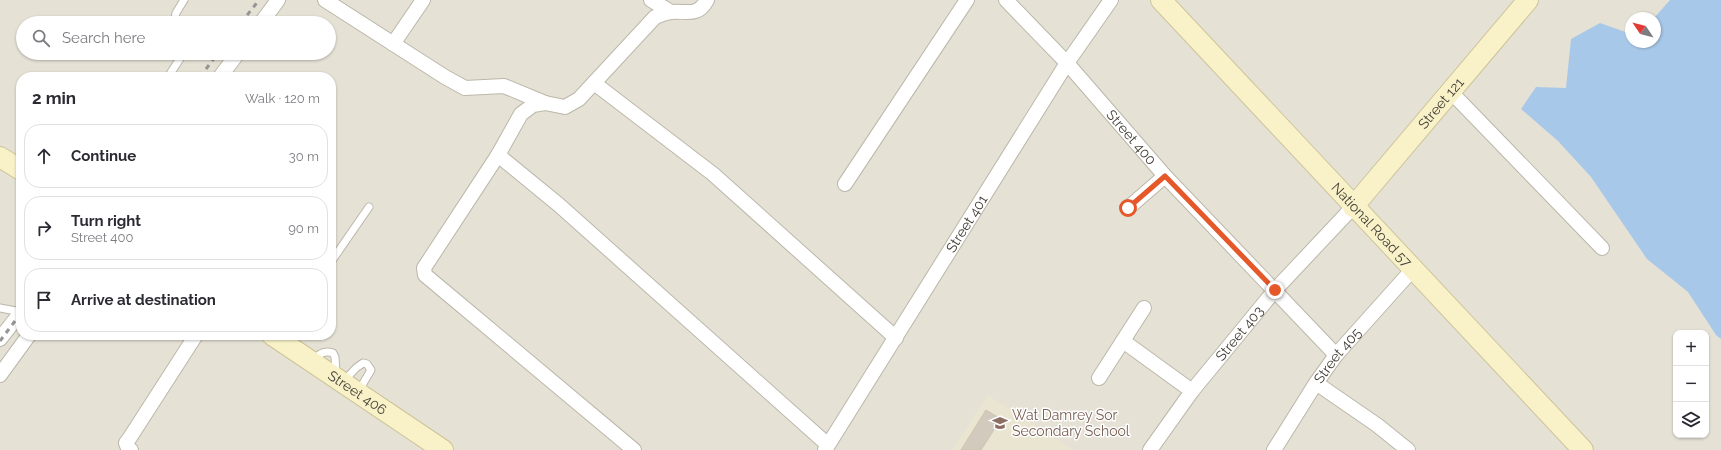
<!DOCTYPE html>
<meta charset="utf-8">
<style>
:root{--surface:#fff;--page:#f7f7f7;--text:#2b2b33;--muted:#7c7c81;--line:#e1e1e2}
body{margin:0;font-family:Raleway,sans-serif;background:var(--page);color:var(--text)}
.controls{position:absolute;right:12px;bottom:12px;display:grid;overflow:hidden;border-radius:8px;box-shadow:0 1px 3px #0004}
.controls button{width:36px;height:36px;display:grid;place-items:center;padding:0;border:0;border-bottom:1px solid var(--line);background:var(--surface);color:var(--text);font:20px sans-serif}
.compass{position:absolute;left:1625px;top:12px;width:36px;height:36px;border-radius:50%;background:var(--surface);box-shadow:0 1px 3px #0004;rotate:305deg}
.stop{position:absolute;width:12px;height:12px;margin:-9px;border:3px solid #e5582a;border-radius:50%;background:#fff}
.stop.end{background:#e5582a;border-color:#fff;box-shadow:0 1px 4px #0008}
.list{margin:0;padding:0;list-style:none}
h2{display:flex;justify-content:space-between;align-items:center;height:52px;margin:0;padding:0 16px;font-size:17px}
h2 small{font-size:13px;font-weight:400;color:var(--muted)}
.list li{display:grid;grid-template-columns:26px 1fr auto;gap:12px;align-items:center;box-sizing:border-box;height:64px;margin:0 8px 8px;padding:0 8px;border:1px solid var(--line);border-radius:16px}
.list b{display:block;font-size:15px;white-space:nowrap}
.list p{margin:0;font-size:13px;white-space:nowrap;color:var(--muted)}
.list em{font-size:13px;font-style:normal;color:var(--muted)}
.icon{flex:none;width:22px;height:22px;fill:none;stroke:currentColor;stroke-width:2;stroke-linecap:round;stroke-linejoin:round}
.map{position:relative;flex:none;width:1721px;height:450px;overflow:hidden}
.search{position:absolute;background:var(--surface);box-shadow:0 1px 3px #0004;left:16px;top:16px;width:320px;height:44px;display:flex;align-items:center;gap:10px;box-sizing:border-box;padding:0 14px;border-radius:22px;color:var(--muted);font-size:15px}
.panel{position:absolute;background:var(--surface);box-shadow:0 1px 3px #0004;left:16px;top:72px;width:320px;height:268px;border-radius:16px}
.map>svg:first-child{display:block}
</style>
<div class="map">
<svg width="1721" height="450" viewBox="0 0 1721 450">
<rect width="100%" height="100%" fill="#f1efe6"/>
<path fill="#e5e1d5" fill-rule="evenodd" d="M0 0H1721V450H0ZM1631 18H1655V42H1631ZM23 23H329V53H23ZM21 77H331V335H21ZM1676 333H1706V435H1676Z"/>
<path fill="#e9e5d1" d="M988 395 1073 450H952Z"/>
<path fill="#a8c8e9" d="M1670 0H1721V339L1716 335 1688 292 1647 259 1591 177 1558 141 1521 109 1536 87 1566 88 1571 39 1600 23 1631 34V42H1655L1654 18Z"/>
<path fill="#d2cbbd" stroke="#ccc4b1" d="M986 410 1001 419 981 450H961Z"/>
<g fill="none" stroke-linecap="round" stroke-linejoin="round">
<g stroke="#bcb7aa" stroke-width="9">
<g id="lane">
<path d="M174 23 176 13 184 0"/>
<path d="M168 77 181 57 180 53"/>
<path d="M331 262 369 207"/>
<path d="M0 308 21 312"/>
<path d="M312 360C320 354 324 350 333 353L335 357 336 374"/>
<path d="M344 381 356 368 363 363 367 364 371 370 358 392"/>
</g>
</g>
<g stroke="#bcb7aa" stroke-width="16">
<g id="street">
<path d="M325 0 445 77 465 88 504 86 545 103"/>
<path d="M651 0 671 12"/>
<path id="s1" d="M1006 0 1067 63 1165 176 1336 355"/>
<path d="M261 23 278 0"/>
<path d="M393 44 423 0"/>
<path d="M220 77 238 53"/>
<path d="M594 83 713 174 896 338"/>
<path d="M1451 92 1602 248"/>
<path d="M498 155 559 205 828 445"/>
<path d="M845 184 967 0"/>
<path d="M1128 208 1165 176"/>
<path d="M0 339 21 312"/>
<path d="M1123 341 1192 391"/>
<path d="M0 375 29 335"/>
<path d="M1099 378 1144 308"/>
<path d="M1316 383 1377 425 1408 450"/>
<path d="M131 450 128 448 126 443 129 439 196 335"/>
<path d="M634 450 425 275 424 268 498 155 521 114 533 105 545 103 565 107 579 99 655 17C660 15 666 13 671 12 686 10 697 18 707 0"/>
<path id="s2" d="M825 450 1067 63 1111 0"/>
<path id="s3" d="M1150 450 1192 391 1275 290 1353 207"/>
<path id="s4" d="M1274 450 1316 383 1336 355 1413 269"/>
</g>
</g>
<g stroke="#cdc49a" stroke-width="22">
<g id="secondary">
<path id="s5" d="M1161 0 1583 450"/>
<path d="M0 157 21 170"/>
<path id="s6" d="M1353 207 1528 0"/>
<path id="s7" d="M272 335 443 450"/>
</g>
</g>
<use href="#lane" stroke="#fff" stroke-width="7"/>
<use href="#street" stroke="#fff" stroke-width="14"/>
<use href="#secondary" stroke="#f9f2c9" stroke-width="20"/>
<g stroke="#959595" stroke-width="3" stroke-dasharray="5 5" stroke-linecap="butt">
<path d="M241 23 259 0"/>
<path d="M200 77 218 53"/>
<path d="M0 341 21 313"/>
</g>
</g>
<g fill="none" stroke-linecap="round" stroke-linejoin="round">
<path stroke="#e5582a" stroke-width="5" d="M1128 208 1165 176 1275 290"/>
</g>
<defs>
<g id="school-bare" transform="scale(1.2)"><path d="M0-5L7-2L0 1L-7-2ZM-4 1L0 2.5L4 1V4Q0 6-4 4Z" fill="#8d6e63" stroke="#fff" stroke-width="2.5" paint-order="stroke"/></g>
</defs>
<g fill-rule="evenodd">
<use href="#school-bare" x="1000" y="423"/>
</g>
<g text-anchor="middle" stroke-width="3" stroke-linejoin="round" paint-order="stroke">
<g font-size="14" fill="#433f36" stroke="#fff">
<text dy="5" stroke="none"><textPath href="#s6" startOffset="136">Street 121</textPath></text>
<text dy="5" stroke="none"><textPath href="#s1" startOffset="186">Street 400</textPath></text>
<text dy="5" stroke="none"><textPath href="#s2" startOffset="267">Street 401</textPath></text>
<text dy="5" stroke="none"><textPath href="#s5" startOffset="308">National Road 57</textPath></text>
<text dy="5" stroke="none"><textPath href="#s3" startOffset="147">Street 403</textPath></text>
<text dy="5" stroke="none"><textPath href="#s4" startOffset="114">Street 405</textPath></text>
<text dy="5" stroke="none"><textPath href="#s7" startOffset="103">Street 406</textPath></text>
</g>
<g font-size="14" fill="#785e54" stroke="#fff" text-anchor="start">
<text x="1012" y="420">Wat Damrey Sor<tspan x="1012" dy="16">Secondary School</tspan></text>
</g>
</g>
</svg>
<div class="controls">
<button>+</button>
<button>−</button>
<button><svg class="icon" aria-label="layers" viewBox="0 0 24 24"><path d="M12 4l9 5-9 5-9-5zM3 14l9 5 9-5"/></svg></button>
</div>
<svg class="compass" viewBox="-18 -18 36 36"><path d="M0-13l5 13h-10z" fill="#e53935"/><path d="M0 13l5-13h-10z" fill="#7c7c81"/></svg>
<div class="stop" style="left:1128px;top:208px"></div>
<div class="stop end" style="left:1275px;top:290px"></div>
<div class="search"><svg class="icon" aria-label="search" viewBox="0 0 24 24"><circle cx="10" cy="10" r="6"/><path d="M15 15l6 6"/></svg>Search here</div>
<section class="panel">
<h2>2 min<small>Walk · 120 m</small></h2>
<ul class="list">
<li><svg class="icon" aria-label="ahead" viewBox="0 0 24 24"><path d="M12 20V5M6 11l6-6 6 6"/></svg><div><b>Continue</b></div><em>30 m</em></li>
<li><svg class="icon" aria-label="right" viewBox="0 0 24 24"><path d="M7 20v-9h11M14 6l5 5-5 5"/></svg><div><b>Turn right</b><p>Street 400</p></div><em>90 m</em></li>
<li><svg class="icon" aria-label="arrive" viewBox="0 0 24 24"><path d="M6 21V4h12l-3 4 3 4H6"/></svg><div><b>Arrive at destination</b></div></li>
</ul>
</section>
</div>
